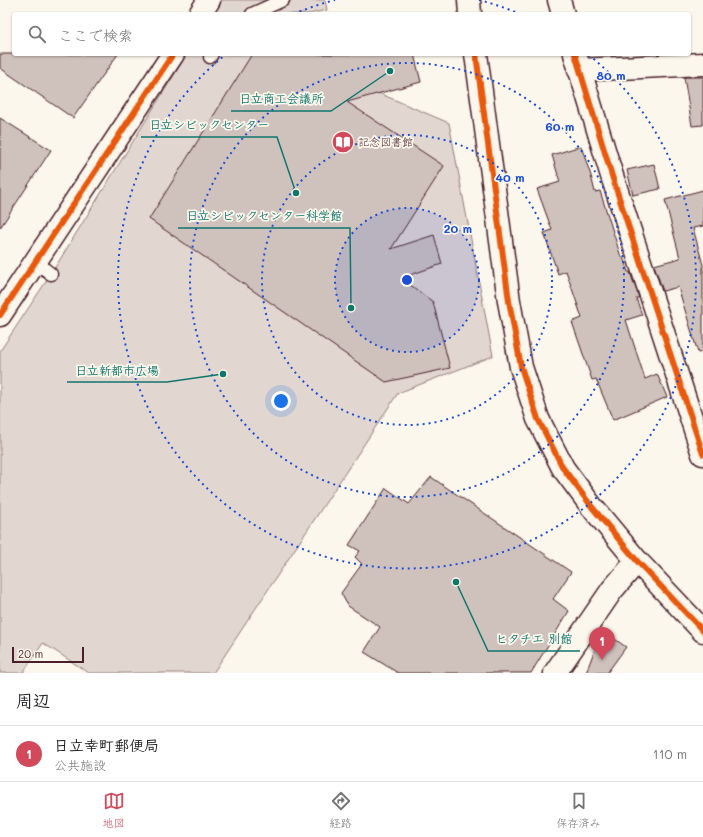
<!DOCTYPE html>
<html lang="ja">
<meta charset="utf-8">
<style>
:root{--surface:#fff;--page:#f2f2f2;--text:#202124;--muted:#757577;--line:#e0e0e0;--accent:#d1495b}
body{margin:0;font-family:Mali,"Klee One",sans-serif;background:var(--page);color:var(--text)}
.scale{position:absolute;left:12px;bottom:10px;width:72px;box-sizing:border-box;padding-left:4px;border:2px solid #4a1f2b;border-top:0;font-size:11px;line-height:14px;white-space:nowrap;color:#4a1f2b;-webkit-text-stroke:3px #fbf7ec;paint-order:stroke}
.you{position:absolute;left:281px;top:401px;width:14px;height:14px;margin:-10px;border:3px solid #fff;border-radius:50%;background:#1a73e8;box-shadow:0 0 0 6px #1a73e833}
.badge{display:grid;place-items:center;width:26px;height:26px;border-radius:50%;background:var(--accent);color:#fff;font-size:13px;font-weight:700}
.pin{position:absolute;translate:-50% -33px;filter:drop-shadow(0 1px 2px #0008)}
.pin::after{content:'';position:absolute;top:21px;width:14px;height:12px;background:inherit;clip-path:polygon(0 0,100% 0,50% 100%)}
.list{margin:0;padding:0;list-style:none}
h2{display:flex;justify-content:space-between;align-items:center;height:52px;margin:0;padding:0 16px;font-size:17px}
h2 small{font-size:13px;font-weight:400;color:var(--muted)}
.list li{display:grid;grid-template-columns:26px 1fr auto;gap:12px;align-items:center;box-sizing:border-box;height:56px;padding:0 16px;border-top:1px solid var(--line)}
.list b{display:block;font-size:15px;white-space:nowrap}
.list p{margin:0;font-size:13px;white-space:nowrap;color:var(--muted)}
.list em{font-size:13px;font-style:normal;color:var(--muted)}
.icon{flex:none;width:22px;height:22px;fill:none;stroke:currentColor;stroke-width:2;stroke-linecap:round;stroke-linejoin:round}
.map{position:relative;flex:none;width:703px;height:673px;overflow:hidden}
.search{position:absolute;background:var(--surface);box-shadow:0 1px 3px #0004;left:12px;right:12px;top:12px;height:44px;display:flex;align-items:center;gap:10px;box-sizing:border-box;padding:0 14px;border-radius:4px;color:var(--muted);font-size:15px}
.sheet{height:108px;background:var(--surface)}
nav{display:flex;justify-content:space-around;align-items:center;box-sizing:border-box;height:56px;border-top:1px solid var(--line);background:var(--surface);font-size:11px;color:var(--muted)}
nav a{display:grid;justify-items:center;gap:2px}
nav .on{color:var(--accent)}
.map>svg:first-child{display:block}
</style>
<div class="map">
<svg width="703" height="673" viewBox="0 0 703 673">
<rect width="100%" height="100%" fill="#fbf7ec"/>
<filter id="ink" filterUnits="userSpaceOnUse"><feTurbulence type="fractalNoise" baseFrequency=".025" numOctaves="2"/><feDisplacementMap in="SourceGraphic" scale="8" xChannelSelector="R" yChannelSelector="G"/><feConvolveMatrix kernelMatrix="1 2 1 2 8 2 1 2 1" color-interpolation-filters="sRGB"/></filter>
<g filter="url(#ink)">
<g fill="#e2d7d0" stroke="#967b7e">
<path d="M220 0H325L327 10 313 13 312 14H212Z"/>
<path d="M187 54H318L320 68 449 123 493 356 398 393 213 673H89L43 643 23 673H0V351L51 274Z"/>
</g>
<g fill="#cfc2bc" stroke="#4a1f2b">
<path d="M0 54H118L73 118 0 68Z"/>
<path d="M252 54H414L421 82 347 102 444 166 391 249 434 235 442 264 401 278 433 302 450 368 386 382 149 219Z"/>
<path d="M684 77H703V125L692 126Z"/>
<path d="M0 118 51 150 0 228Z"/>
<path d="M581 146 591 176 595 192 600 191 621 257H623L628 272H630L639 298H636L642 315 626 320 645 379 657 374 667 397 613 420 596 379 592 380 572 322 582 318 566 271 558 274 544 233 552 230 537 189 560 182 552 155Z"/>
<path d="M654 164 660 189 633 195 627 170Z"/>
<path d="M703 190V226L693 228 703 265V352L698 353 678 287 663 291 654 265 680 258 665 200Z"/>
<path d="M431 477 571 572 553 599 569 611 531 673H398L364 652 380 627 348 606 341 593 362 564 355 557 360 551 349 545 386 488 409 504Z"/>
<path d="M602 630 626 647 607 673H586Z"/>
</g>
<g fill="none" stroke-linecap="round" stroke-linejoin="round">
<g stroke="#4a1f2b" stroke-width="15">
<g id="lane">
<path d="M252 14 283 0"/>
<path d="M210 57 212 54"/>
<path d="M36 262 51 274"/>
</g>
</g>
<g stroke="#4a1f2b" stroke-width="25">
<g id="street">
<path d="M559 0 563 14"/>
<path d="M575 54 612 176 703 454"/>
<path d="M579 70 703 64"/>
<path d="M555 673 612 590 637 561"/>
</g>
</g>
<g stroke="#4a1f2b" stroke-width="25">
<g id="secondary">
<path d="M469 0 470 14"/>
<path d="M200 14 209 0"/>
<path d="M476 54 509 301 521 367 538 419 563 468 592 507 637 561 703 631"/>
<path d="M0 315 173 54"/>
</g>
</g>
<use href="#lane" stroke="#fbf7ec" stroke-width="12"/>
<use href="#street" stroke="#fbf7ec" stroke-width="22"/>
<use href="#secondary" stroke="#fbf7ec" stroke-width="22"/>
<g stroke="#fbf7ec" stroke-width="8">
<g id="cycleway">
<path d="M476 54 509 301 521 367 538 419 563 468 592 507 637 561 703 631"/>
<path d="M575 54 612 176 703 454"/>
<path d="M0 315 173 54"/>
</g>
</g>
<use href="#cycleway" stroke="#e8590c" stroke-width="6"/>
</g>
</g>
<circle cx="407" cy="280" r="72" fill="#1d4ed8" fill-opacity=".12"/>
<g fill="none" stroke="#1d4ed8" stroke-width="2" stroke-dasharray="2 4">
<circle cx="407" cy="280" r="72"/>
<circle cx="407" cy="280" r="145"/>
<circle cx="407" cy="280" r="217"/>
<path d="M294 14A289 289 0 0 1 335 0M479 0A289 289 0 0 1 520 14M589 55A289 289 0 1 1 225 55"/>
</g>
<defs>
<g id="library-disc" transform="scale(1.15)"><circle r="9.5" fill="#d1495b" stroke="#fbf7ec"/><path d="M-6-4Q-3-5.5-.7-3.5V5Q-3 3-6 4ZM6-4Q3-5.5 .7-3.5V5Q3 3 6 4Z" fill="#fff"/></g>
</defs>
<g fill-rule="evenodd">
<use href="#library-disc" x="343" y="142"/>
</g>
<g text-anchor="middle" stroke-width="3.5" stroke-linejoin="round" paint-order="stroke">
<g font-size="11" fill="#4a1f2b" stroke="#fbf7ec" text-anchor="start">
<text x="358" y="146">記念図書館</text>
</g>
</g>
<circle cx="407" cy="280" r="6" fill="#1d4ed8" stroke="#fbf7ec" stroke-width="2"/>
<g font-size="12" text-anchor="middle" font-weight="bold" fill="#1d4ed8" stroke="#fbf7ec" stroke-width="3.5" stroke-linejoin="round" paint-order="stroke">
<text x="611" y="80">80 m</text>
<text x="560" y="131">60 m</text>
<text x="510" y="182">40 m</text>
<text x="458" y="233">20 m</text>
</g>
<path fill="none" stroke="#0f766e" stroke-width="1.5" d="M390 71L331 111H231M296 193L277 137H141M351 308L350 228H178M223 374L167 382H67M456 582L488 651H580"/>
<g fill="#0f766e" stroke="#fbf7ec" stroke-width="1.5">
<circle cx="390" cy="71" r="4"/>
<circle cx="296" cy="193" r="4"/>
<circle cx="351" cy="308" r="4"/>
<circle cx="223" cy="374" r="4"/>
<circle cx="456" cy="582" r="4"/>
</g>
<g font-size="12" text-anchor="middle" font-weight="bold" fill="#0f766e" stroke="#fbf7ec" stroke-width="3.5" stroke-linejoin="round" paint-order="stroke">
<text x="281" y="103">日立商工会議所</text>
<text x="209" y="129">日立シビックセンター</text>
<text x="264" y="220">日立シビックセンター科学館</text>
<text x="117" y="375">日立新都市広場</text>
<text x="534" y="643">ヒタチエ 別館</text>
</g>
</svg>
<div class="scale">20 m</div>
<div class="you"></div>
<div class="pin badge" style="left:602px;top:660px">1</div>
<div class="search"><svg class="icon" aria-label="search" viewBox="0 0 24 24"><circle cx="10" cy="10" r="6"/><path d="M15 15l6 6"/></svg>ここで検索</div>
</div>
<section class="sheet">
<h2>周辺<small></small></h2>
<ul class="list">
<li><span class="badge">1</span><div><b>日立幸町郵便局</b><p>公共施設</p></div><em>110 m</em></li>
</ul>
</section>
<nav>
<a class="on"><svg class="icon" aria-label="map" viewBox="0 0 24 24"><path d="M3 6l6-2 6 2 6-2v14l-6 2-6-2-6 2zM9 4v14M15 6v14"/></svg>地図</a>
<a><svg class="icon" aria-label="directions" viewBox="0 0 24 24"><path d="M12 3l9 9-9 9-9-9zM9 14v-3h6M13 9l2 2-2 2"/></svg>経路</a>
<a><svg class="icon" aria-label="saved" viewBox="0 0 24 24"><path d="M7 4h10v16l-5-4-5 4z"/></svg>保存済み</a>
</nav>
